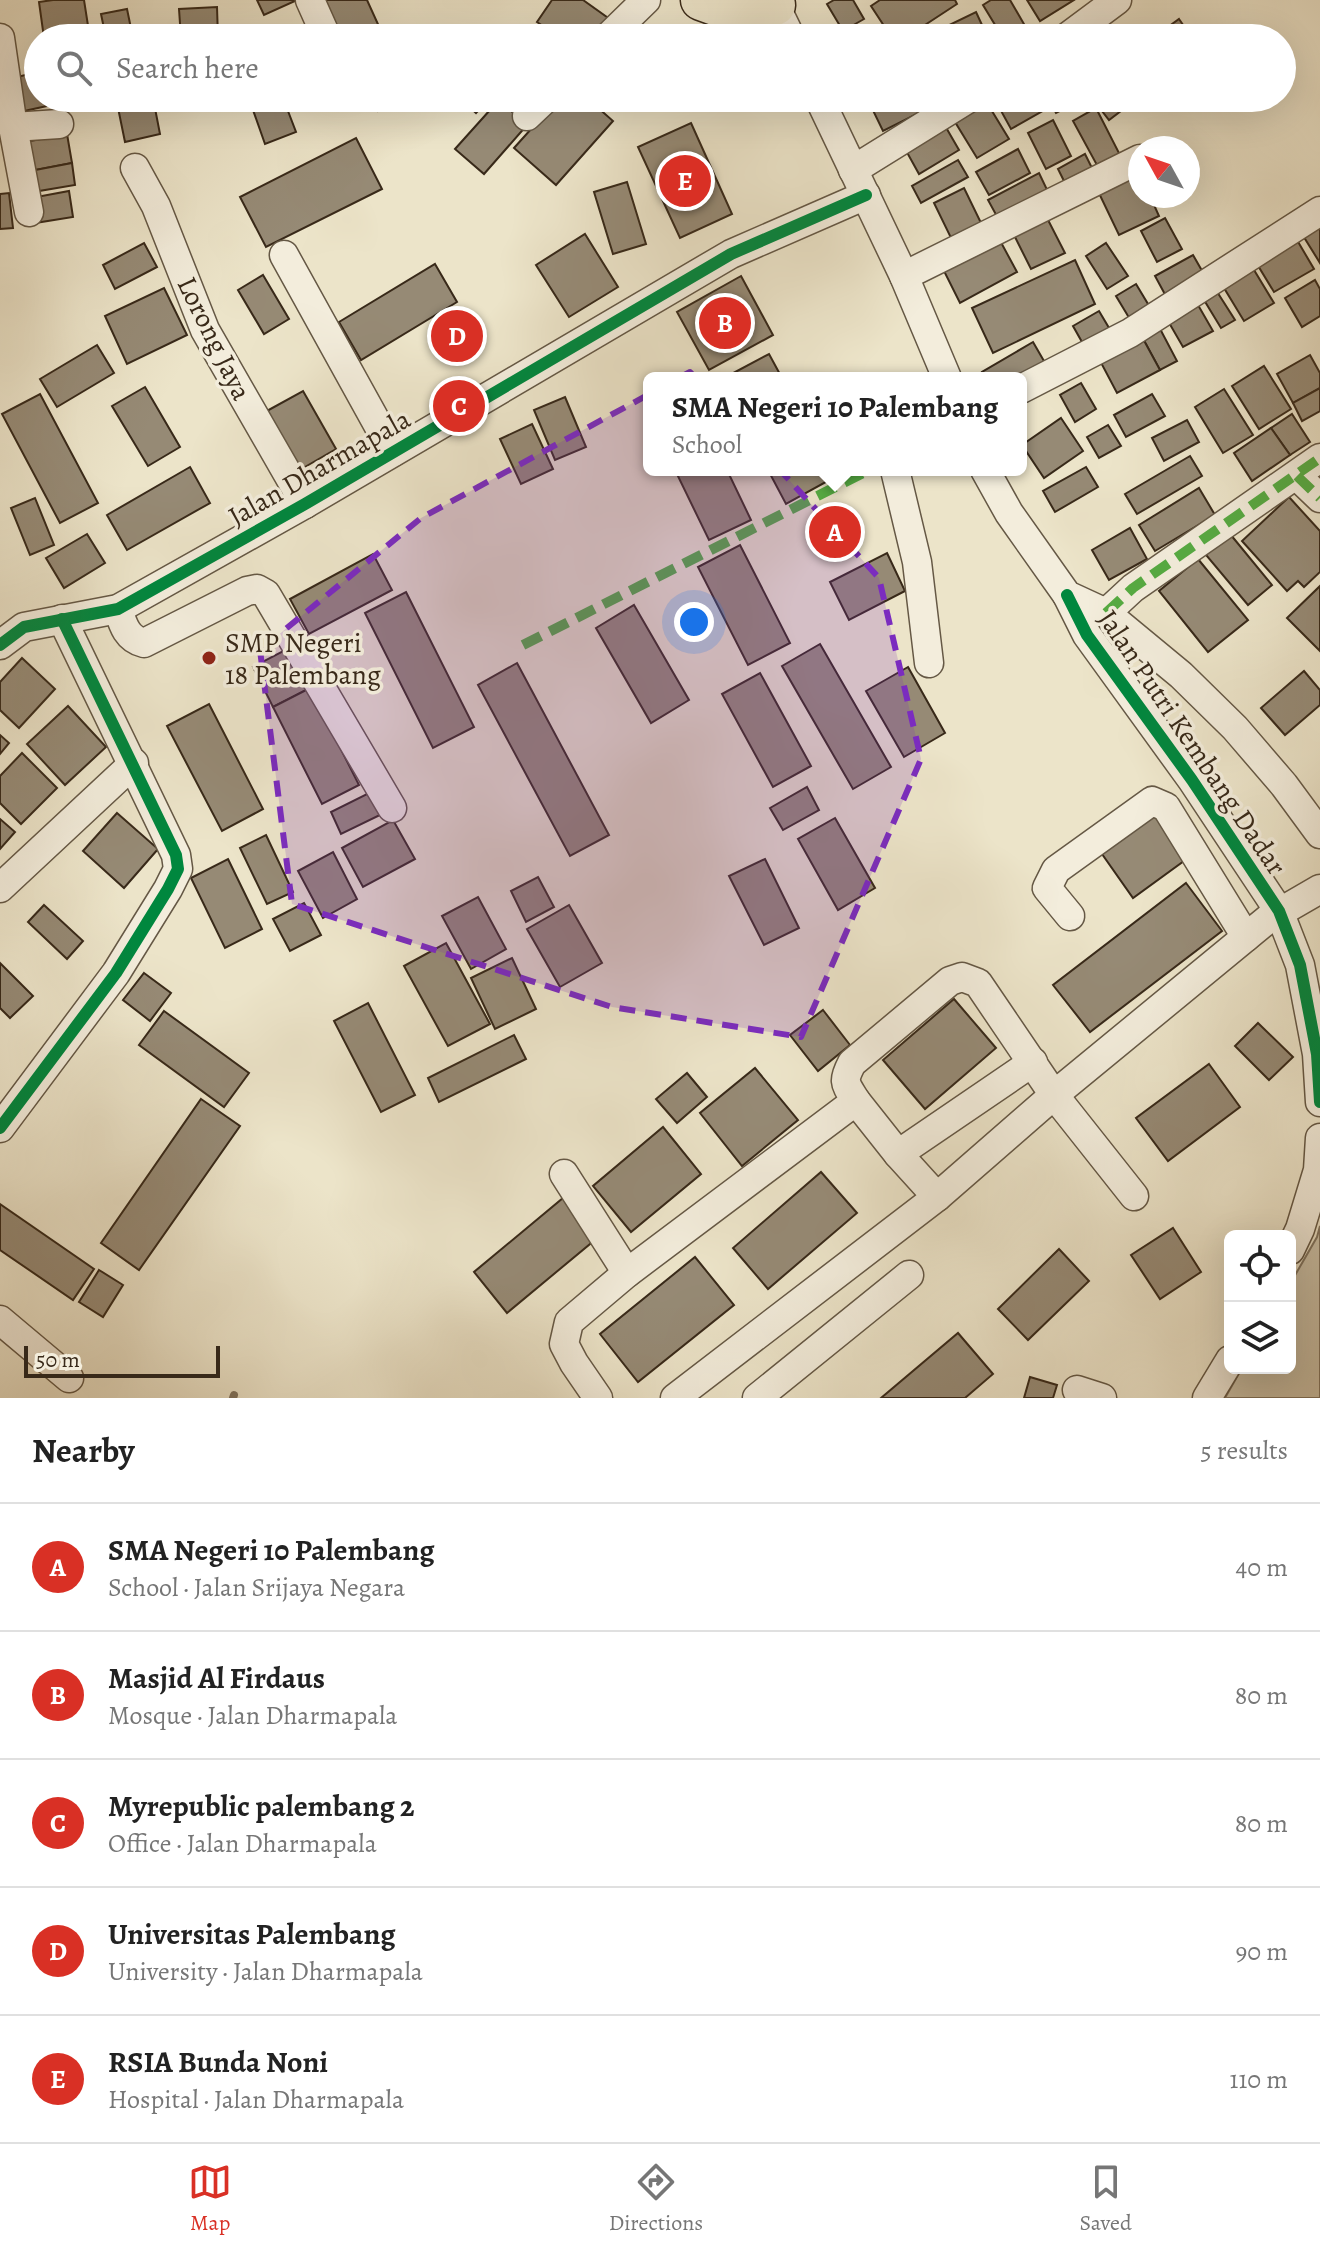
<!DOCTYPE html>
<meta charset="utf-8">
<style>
:root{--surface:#fff;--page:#f2f2f2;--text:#222;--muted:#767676;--line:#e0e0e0;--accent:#d93025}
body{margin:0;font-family:Alegreya,serif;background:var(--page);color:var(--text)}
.controls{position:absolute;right:24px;bottom:24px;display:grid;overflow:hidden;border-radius:12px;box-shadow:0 8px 32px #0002}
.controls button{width:72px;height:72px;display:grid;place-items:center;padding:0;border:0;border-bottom:2px solid var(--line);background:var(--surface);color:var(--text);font:40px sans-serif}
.compass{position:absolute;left:1128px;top:136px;width:72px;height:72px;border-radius:50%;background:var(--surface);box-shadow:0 8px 32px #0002;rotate:310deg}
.scale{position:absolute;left:24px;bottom:20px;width:196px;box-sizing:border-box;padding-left:8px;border:4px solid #382919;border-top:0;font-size:22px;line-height:28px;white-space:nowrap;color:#382919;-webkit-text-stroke:6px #f3eddc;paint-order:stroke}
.you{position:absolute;left:694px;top:622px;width:28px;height:28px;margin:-20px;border:6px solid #fff;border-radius:50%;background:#1a73e8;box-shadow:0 0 0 12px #1a73e833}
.badge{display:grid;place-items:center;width:52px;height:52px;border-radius:50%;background:var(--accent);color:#fff;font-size:26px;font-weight:700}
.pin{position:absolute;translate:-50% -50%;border:4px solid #fff;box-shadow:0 2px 8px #0006}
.popup{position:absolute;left:643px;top:372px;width:384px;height:104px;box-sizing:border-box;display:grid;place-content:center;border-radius:12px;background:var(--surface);filter:drop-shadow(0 2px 6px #0005);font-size:26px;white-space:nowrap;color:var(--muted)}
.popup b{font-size:30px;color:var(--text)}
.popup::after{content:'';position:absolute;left:50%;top:100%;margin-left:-16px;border:16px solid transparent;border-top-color:var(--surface)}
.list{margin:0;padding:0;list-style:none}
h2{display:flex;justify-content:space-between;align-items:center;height:104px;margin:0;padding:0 32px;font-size:34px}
h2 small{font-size:26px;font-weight:400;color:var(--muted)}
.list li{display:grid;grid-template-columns:52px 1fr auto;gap:24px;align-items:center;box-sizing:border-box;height:128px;padding:0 32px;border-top:2px solid var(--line)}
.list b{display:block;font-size:30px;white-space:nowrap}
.list p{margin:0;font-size:26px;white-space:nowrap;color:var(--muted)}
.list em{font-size:26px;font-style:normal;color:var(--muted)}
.icon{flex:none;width:44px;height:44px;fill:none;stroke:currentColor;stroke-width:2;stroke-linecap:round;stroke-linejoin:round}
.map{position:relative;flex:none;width:1320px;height:1398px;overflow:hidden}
.search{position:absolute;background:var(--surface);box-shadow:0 8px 32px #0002;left:24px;right:24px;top:24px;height:88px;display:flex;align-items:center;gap:20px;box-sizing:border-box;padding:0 28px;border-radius:44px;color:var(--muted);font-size:30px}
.sheet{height:744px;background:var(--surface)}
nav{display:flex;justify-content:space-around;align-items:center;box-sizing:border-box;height:112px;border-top:2px solid var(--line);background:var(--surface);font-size:22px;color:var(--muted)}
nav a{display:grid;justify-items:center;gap:4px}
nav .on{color:var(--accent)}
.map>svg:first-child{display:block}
</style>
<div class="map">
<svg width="1320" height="1398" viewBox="0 0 1320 1398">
<rect width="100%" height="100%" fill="#ece4c9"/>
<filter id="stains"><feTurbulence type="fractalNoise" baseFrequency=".0025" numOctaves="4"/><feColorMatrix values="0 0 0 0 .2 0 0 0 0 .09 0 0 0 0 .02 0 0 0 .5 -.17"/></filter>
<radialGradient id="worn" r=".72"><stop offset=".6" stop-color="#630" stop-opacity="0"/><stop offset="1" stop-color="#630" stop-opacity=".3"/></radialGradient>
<path fill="#cdc4ab" stroke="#827662" stroke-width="2" d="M1320 1226V1398H1225L1242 1368H1290V1284L1317 1237Z"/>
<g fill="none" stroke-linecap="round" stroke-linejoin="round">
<path stroke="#7f735f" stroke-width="8" d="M233 1398 234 1395"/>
</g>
<g fill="#968a75" stroke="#382919" stroke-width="2">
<path d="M53 0H84L89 32 44 38 39 2Z"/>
<path d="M257 0H297L264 15Z"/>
<path d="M322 0H367L382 33 372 38H339Z"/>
<path d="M552 0H583L611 20 598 38H561L537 22Z"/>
<path d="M834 0H853L864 19 843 31 827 4Z"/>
<path d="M880 0H955L957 4 905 38H892L871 6Z"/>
<path d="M991 0H1010L1032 38H1003L983 5Z"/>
<path d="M1027 0H1074L1040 21Z"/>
<path d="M217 7 218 38H181L179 9Z"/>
<path d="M127 9 133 38H106L101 14Z"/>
<path d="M976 12 988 38H945L941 29Z"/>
<path d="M1179 19 1192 38H1153Z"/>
<path d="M306 26 311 38H281Z"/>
<path d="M38 72V98H60L61 103 24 111 17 77Z"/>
<path d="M67 98H104L105 100 68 107Z"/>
<path d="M116 98H153L160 134 125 142Z"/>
<path d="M283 98 296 132 265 144 253 110Z"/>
<path d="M372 98H411L378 111Z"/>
<path d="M460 98H490L476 113Z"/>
<path d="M559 98H587L613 121 556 185 514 148Z"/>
<path d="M867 98H917L923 111 883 131Z"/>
<path d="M984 98 1009 139 977 158 952 117Z"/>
<path d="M994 98H1040L1046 109 1011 129Z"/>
<path d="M1048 98H1085L1056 113Z"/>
<path d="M1092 98H1138L1109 120Z"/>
<path d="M499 100 527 125 484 174 455 149Z"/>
<path d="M1096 108 1120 155 1098 167 1073 121Z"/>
<path d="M1053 120 1071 156 1046 169 1028 133Z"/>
<path d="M691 123 732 214 680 238 638 147Z"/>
<path d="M944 124 959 150 919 174 904 147Z"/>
<path d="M67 134 72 163 30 171 25 142Z"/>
<path d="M356 138 382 189 266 247 240 197Z"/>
<path d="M1018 149 1030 173 989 195 976 172Z"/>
<path d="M1085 154 1094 172 1067 187 1058 169Z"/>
<path d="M958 160 968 177 921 203 912 186Z"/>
<path d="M72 163 75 185 33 192 30 171Z"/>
<path d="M1039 173 1050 196 1000 222 988 200Z"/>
<path d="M1140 174V196H1150L1159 216 1119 235 1097 189Z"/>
<path d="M627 182 646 244 613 254 594 192Z"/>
<path d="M964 188 983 227 953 242 934 203Z"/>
<path d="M69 191 73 217 35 223 31 198Z"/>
<path d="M9 193 13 228 0 229V194Z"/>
<path d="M1046 216 1065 253 1031 269 1013 233Z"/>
<path d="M1165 218 1182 249 1157 262 1141 231Z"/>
<path d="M1320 223V263L1302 234Z"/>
<path d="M585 234 618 287 569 317 536 265Z"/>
<path d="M997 235 1017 272 960 303 941 265Z"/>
<path d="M1297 240 1314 269 1274 292 1257 264Z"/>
<path d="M144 243 157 267 115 289 103 265Z"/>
<path d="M1106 243 1128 276 1107 289 1086 256Z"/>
<path d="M1193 255 1205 276 1167 298 1155 276Z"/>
<path d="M1075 260 1095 304 993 353 972 308Z"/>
<path d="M435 264 457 302 361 360 339 322Z"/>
<path d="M1251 265 1274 303 1244 321 1221 283Z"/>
<path d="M263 275 289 319 264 334 238 290Z"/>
<path d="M741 276 773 335 709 370 677 312Z"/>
<path d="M1315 280 1320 289V316L1302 327 1285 298Z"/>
<path d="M1136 284 1151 309 1131 321 1116 296Z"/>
<path d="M1214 287 1235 320 1221 328 1201 295Z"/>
<path d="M164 288 187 335 127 364 105 316Z"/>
<path d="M1198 305 1213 331 1183 347 1168 321Z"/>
<path d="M1099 311 1112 333 1086 349 1073 326Z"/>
<path d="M1158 325 1177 361 1160 370 1141 335Z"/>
<path d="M1141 335 1160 370 1117 393 1098 357Z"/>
<path d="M1033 342 1048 368 1021 378H985L982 372Z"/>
<path d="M97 345 114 373 57 407 40 379Z"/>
<path d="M769 354 782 378H724Z"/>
<path d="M1310 355 1320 373V388L1293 403 1277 374Z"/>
<path d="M1264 366 1291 409 1259 429 1232 386Z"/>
<path d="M1081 383 1096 409 1075 422 1060 395Z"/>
<path d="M145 387 180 447 148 466 112 406Z"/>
<path d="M1320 388V411L1302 421 1293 403Z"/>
<path d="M1224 389 1253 435 1223 453 1195 407Z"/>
<path d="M303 391 336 449 298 471 265 412Z"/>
<path d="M40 394 98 503 60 523 2 414Z"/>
<path d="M1152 394 1165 416 1126 437 1114 415Z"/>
<path d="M565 397 586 447 555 460 534 410Z"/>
<path d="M1292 414 1310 442 1290 455 1271 428Z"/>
<path d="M1061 418 1083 451 1044 478 1022 445Z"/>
<path d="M1187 420 1199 442 1164 461 1152 438Z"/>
<path d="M532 424 553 469 521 484 500 439Z"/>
<path d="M1108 425 1121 446 1099 458 1087 437Z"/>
<path d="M1271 428 1290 455 1252 481 1234 453Z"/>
<path d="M1190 456 1202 476 1137 514 1125 494Z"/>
<path d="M190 467 210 503 127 550 107 515Z"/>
<path d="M1086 467 1098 487 1055 512 1043 491Z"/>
<path d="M675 470H727L751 520 709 540Z"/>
<path d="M768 470H843L844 472 786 504Z"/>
<path d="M1199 488 1215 515 1155 551 1139 525Z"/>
<path d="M1289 497 1320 531V572L1304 587 1298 581 1287 591 1242 541Z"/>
<path d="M35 498 54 545 30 555 11 508Z"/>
<path d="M1130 528 1147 559 1109 580 1092 550Z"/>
<path d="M1226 529 1272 585 1248 605 1201 549Z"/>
<path d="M87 534 105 563 64 588 46 558Z"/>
<path d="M740 545 790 643 748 665 698 567Z"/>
<path d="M887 553 905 591 849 620 830 582Z"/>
<path d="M373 554 392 590 309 634 290 599Z"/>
<path d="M1198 559 1248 620 1208 652 1159 591Z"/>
<path d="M1320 586V651L1287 618Z"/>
<path d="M406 592 474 727 433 748 365 613Z"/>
<path d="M634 605 689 700 651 723 596 628Z"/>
<path d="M820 644 891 767 853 789 782 666Z"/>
<path d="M289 648 310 688 273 707 253 667Z"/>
<path d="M22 658 55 689 19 728 0 710V682Z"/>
<path d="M517 663 609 835 570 856 478 685Z"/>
<path d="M908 667 945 733 904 757 866 691Z"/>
<path d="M1304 671 1320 690V705L1285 735 1261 708Z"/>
<path d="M760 673 811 766 773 787 722 694Z"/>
<path d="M310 688 359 785 322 804 273 707Z"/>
<path d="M209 704 263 809 222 831 167 726Z"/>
<path d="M68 706 106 747 65 785 27 744Z"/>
<path d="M0 735 9 743 0 754Z"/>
<path d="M22 753 57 788 21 824 0 803V776Z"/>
<path d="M807 787 819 810 783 830 770 808Z"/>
<path d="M371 792 382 814 341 834 331 812Z"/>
<path d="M117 813 158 849 124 888 83 851Z"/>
<path d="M1156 815 1188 858 1133 898 1102 854Z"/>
<path d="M835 818 875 888 838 910 798 839Z"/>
<path d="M0 819 15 832 0 849Z"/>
<path d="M393 820 415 859 363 887 342 848Z"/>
<path d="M266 835 293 892 267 904 240 848Z"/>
<path d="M333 852 357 899 323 918 298 871Z"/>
<path d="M228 859 262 929 225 948 191 878Z"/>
<path d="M765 859 799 928 764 945 729 876Z"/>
<path d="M538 877 554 907 526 922 511 891Z"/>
<path d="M1186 883 1222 931 1090 1032 1053 985Z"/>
<path d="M478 897 506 949 471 969 442 916Z"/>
<path d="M304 903 321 935 290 951 273 919Z"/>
<path d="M44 905 83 941 67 959 28 922Z"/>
<path d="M569 905 602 963 560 987 527 929Z"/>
<path d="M446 943 490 1024 448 1046 404 966Z"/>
<path d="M512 958 536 1009 495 1029 471 978Z"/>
<path d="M0 963 33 996 10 1018 0 1008Z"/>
<path d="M144 973 171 993 150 1021 123 1000Z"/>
<path d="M954 999 996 1048 925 1109 883 1060Z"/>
<path d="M368 1003 415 1095 381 1112 334 1021Z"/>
<path d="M823 1010 850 1045 818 1071 790 1035Z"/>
<path d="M164 1011 249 1073 224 1107 139 1045Z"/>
<path d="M1258 1023 1293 1057 1269 1080 1235 1046Z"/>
<path d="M514 1035 526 1059 439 1102 428 1078Z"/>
<path d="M1209 1064 1240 1107 1168 1161 1136 1118Z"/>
<path d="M755 1068 798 1120 742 1166 700 1113Z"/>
<path d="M687 1073 707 1097 677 1123 656 1099Z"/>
<path d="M201 1099 240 1126 139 1270 101 1243Z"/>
<path d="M663 1127 701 1174 631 1232 593 1186Z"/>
<path d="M821 1172 857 1213 768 1289 733 1248Z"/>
<path d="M563 1198 596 1239 507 1313 474 1272Z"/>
<path d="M0 1204 94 1269 73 1300 0 1250Z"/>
<path d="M1173 1228 1201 1272 1160 1299 1131 1255Z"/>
<path d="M1059 1249 1089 1281 1028 1340 998 1309Z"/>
<path d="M695 1257 734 1305 638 1382 600 1334Z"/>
<path d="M99 1270 123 1285 103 1317 79 1302Z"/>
<path d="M958 1333 993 1374 965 1398H881Z"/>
<path d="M1030 1377 1057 1385 1053 1398H1024Z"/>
</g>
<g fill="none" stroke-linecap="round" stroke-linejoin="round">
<g stroke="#655845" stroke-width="31">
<g id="minor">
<path d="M310 0 327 38"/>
<path d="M775 5 791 38"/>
<path d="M0 38 13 127 29 212"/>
<path d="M607 38 646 0"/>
<path d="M1066 38 1117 0"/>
<path d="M819 98 904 276 947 378"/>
<path d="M527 116 546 98"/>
<path d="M13 127 59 124"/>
<path d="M135 168 156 206 205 330 305 504"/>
<path d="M853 170 969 98"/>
<path d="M284 255 393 452"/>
<path d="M904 276 1140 159"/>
<path d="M1021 389 1130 333 1320 211"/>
<path d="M895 470 917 562 929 663"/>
<path d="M985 470 1009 513 1067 595 1106 613 1181 675 1235 728 1284 785 1320 834"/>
<path d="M1297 476 1320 498"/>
<path d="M1067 595 1087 635 1192 780 1279 911 1300 965 1317 1054 1320 1102"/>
<path d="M118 609C123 625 127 639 144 643L247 591 257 589 266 594 392 808"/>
<path d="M1106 613 1133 588 1320 458"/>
<path d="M0 645 24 627 118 609 305 504 731 254 866 195"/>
<path d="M0 888 134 763"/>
<path d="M1070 916 1047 888 1056 870 1152 801 1166 807 1246 937"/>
<path d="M856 1101 898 1154 937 1197"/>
<path d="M0 1128 116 973 168 889 178 869 176 855 62 619"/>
<path d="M898 1154 1033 1062"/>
<path d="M564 1174 627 1273"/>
<path d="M1290 1250 1300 1229 1318 1170 1320 1138"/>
<path d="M0 1320 69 1378"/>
<path d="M1077 1390 1102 1398"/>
<path d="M598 1398 574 1363 564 1344 569 1322 627 1273 856 1101C845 1083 842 1082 852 1063L950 981 962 977 978 983 1054 1095 1134 1196"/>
<path d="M675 1398 937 1197 1054 1095 1268 919 1320 889"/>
<path d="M757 1398 909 1275"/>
<path d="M1207 1398 1230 1360"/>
</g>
</g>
<g stroke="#382919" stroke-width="43">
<path id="highway" d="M701 0 745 16 775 5"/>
</g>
<use href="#minor" stroke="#f3eddc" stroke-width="28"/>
<use href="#highway" stroke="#ece4c9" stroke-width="40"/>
<g stroke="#55ab42" stroke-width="10" stroke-dasharray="20 10" stroke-linecap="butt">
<path d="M1297 476 1320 498"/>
<path d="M1106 613 1133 588 1320 458"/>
<path d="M523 645 869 470"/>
</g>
<g stroke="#f3eddc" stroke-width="17">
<g id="cycleway">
<path d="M1067 595 1087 635 1192 780 1279 911 1300 965 1317 1054 1320 1102"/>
<path d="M0 645 24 627 118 609 305 504 731 254 866 195"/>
<path d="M0 1128 116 973 168 889 178 869 176 855 62 619"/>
</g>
</g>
<use href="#cycleway" stroke="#00873e" stroke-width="12"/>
</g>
<path fill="#7b2cbf" fill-opacity="0.2" stroke="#7b2cbf" stroke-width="6" stroke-dasharray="16 10" stroke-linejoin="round" d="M690 372 879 578 921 759 801 1037 612 1007 292 904 260 650 421 518Z"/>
<circle fill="#8f2418" stroke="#f3eddc" stroke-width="3" cx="209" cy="658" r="8"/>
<g text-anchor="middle" stroke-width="7" stroke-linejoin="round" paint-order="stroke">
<g font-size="28" fill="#382919" stroke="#f3eddc">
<text transform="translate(215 338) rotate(64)" y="10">Lorong Jaya</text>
<text transform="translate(319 467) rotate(-30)" y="10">Jalan Dharmapala</text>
<text transform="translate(1193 742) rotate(56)" y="10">Jalan Putri Kembang Dadar</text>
</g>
<g font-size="28" fill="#382919" stroke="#f3eddc" text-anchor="start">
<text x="225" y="652">SMP Negeri<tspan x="225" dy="32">18 Palembang</tspan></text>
</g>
</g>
<rect width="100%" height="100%" filter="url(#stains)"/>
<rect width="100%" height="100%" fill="url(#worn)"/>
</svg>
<div class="controls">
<button><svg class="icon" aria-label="locate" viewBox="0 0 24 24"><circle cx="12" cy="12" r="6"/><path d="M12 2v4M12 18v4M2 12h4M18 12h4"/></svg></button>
<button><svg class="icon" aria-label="layers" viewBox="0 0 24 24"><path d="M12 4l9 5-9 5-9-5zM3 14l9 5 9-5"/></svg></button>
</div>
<svg class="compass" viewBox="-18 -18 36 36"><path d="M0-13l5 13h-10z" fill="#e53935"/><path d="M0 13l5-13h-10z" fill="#767676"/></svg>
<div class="scale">50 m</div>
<div class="you"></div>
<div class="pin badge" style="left:835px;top:532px">A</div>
<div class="popup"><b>SMA Negeri 10 Palembang</b>School</div>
<div class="pin badge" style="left:725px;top:323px">B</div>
<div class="pin badge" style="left:459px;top:406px">C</div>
<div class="pin badge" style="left:457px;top:336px">D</div>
<div class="pin badge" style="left:685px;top:181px">E</div>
<div class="search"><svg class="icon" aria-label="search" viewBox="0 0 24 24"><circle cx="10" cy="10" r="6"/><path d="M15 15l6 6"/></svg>Search here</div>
</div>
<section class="sheet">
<h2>Nearby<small>5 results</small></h2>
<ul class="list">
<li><span class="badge">A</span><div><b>SMA Negeri 10 Palembang</b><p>School · Jalan Srijaya Negara</p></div><em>40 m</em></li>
<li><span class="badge">B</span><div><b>Masjid Al Firdaus</b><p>Mosque · Jalan Dharmapala</p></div><em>80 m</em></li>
<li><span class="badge">C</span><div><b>Myrepublic palembang 2</b><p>Office · Jalan Dharmapala</p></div><em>80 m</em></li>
<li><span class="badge">D</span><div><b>Universitas Palembang</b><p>University · Jalan Dharmapala</p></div><em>90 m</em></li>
<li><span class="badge">E</span><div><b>RSIA Bunda Noni</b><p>Hospital · Jalan Dharmapala</p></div><em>110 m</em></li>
</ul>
</section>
<nav>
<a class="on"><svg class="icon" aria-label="map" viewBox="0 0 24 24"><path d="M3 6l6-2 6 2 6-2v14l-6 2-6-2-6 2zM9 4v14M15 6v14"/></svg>Map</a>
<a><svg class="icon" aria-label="directions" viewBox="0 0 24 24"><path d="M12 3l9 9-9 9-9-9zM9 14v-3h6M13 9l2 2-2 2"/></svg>Directions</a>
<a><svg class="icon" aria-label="saved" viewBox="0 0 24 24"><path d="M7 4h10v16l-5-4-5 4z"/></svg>Saved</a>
</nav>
